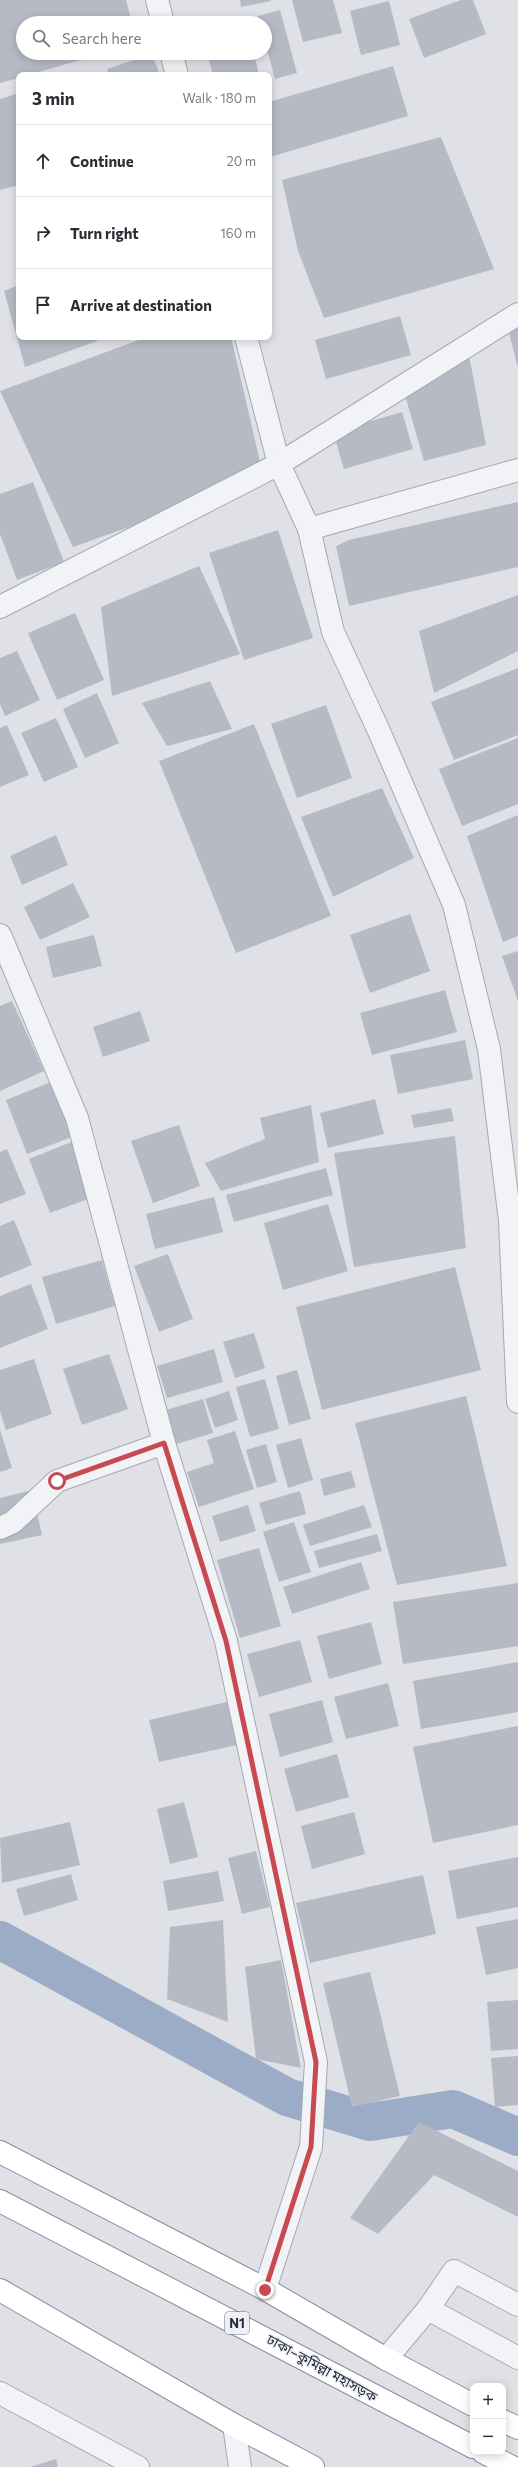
<!DOCTYPE html>
<meta charset="utf-8">
<style>
:root{--surface:#fff;--page:#f2f2f3;--text:#2b2b33;--muted:#7c7c81;--line:#e1e1e2}
body{margin:0;font-family:Commissioner,"Noto Sans Bengali",sans-serif;background:var(--page);color:var(--text)}
.controls{position:absolute;right:12px;bottom:12px;display:grid;overflow:hidden;border-radius:8px;box-shadow:0 2px 10px #0003}
.controls button{width:36px;height:36px;display:grid;place-items:center;padding:0;border:0;border-bottom:1px solid var(--line);background:var(--surface);color:var(--text);font:20px sans-serif}
.stop{position:absolute;width:12px;height:12px;margin:-9px;border:3px solid #c84951;border-radius:50%;background:#fff}
.stop.end{background:#c84951;border-color:#fff;box-shadow:0 1px 4px #0008}
.list{margin:0;padding:0;list-style:none}
h2{display:flex;justify-content:space-between;align-items:center;height:52px;margin:0;padding:0 16px;font-size:17px}
h2 small{font-size:13px;font-weight:400;color:var(--muted)}
.list li{display:grid;grid-template-columns:26px 1fr auto;gap:12px;align-items:center;box-sizing:border-box;height:72px;padding:0 16px;border-top:1px solid var(--line)}
.list b{display:block;font-size:15px;white-space:nowrap}
.list em{font-size:13px;font-style:normal;color:var(--muted)}
.icon{flex:none;width:22px;height:22px;fill:none;stroke:currentColor;stroke-width:2;stroke-linecap:round;stroke-linejoin:round}
.map{position:relative;flex:none;width:518px;height:2467px;overflow:hidden}
.search{position:absolute;background:var(--surface);box-shadow:0 2px 10px #0003;left:16px;top:16px;width:256px;height:44px;display:flex;align-items:center;gap:10px;box-sizing:border-box;padding:0 14px;border-radius:22px;color:var(--muted);font-size:15px}
.panel{position:absolute;background:var(--surface);box-shadow:0 2px 10px #0003;left:16px;top:72px;width:256px;height:268px;border-radius:8px}
.map>svg:first-child{display:block}
</style>
<div class="map">
<svg width="518" height="2467" viewBox="0 0 518 2467">
<rect width="100%" height="100%" fill="#dfe1e7"/>
<g fill="none" stroke-linecap="round" stroke-linejoin="round">
<path stroke="#9bacc6" stroke-width="38" d="M0 1940 287 2097 370 2122 453 2109 518 2137"/>
</g>
<g fill="#b6bac4">
<path d="M0 0H126L132 23H23V53H105L28 75H19V78L0 83Z"/>
<path d="M240 0H271V1L241 7Z"/>
<path d="M292 0H333L342 33 303 42Z"/>
<path d="M461 0H473L486 34 424 58 409 19Z"/>
<path d="M389 1 400 45 361 55 350 11Z"/>
<path d="M280 10 297 73 275 79 265 42V23H260L258 16Z"/>
<path d="M207 53H254L259 75H213Z"/>
<path d="M152 54 160 75H109L107 69Z"/>
<path d="M393 66 408 116 270 157 269 102Z"/>
<path d="M19 93V185L0 190V99Z"/>
<path d="M441 137 494 269 324 318 298 251 282 180Z"/>
<path d="M19 285V337H108L25 367 4 291Z"/>
<path d="M400 316 411 355 326 379 315 340Z"/>
<path d="M518 317V365H517L507 324Z"/>
<path d="M147 337H231L264 479 73 547 0 391Z"/>
<path d="M468 350 486 445 424 461 400 378Z"/>
<path d="M402 412 413 449 344 469 333 432Z"/>
<path d="M33 482 64 562 17 580 0 534V494Z"/>
<path d="M518 502V567L349 606 336 546 349 540Z"/>
<path d="M278 530 313 638 244 660 209 553Z"/>
<path d="M199 566 240 654 112 696 101 607Z"/>
<path d="M518 595V651L434 693 419 631Z"/>
<path d="M75 613 104 680 57 700 28 633Z"/>
<path d="M17 651 40 700 5 716 0 704V658Z"/>
<path d="M518 668V735L454 760 431 702Z"/>
<path d="M210 681 232 729 167 746 142 703Z"/>
<path d="M97 693 119 743 85 758 63 709Z"/>
<path d="M326 705 352 778 297 798 271 724Z"/>
<path d="M56 718 78 767 44 782 21 733Z"/>
<path d="M254 724 331 916 236 953 159 761Z"/>
<path d="M7 725 29 775 0 787V728Z"/>
<path d="M518 738V804L462 826 439 769Z"/>
<path d="M382 788 414 858 333 897 301 817Z"/>
<path d="M518 815V936L503 942 467 836Z"/>
<path d="M56 835 68 865 22 885 10 856Z"/>
<path d="M73 883 90 917 40 940 24 907Z"/>
<path d="M410 914 430 971 370 993 350 935Z"/>
<path d="M94 935 102 966 53 978 46 947Z"/>
<path d="M518 951V1001L502 956Z"/>
<path d="M445 990 457 1032 372 1055 360 1013Z"/>
<path d="M12 1001 44 1071 0 1091V1006Z"/>
<path d="M140 1011 150 1041 103 1057 93 1027Z"/>
<path d="M465 1040 473 1079 398 1094 390 1055Z"/>
<path d="M51 1082 72 1137 27 1154 6 1100Z"/>
<path d="M375 1099 384 1134 328 1148 320 1113Z"/>
<path d="M311 1105 319 1162 221 1191 205 1163 265 1139 260 1118Z"/>
<path d="M451 1108 454 1121 414 1128 411 1115Z"/>
<path d="M179 1125 200 1186 153 1203 131 1141Z"/>
<path d="M455 1136 466 1248 354 1267 334 1153Z"/>
<path d="M74 1141 96 1196 50 1213 29 1159Z"/>
<path d="M7 1149 26 1194 0 1204V1152Z"/>
<path d="M326 1168 333 1195 234 1222 226 1195Z"/>
<path d="M214 1197 223 1232 155 1249 146 1214Z"/>
<path d="M328 1204 348 1271 283 1290 264 1223Z"/>
<path d="M14 1220 32 1265 0 1278V1226Z"/>
<path d="M168 1254 193 1319 159 1332 134 1266Z"/>
<path d="M102 1260 115 1306 56 1324 42 1277Z"/>
<path d="M455 1267 481 1370 322 1410 296 1307Z"/>
<path d="M31 1284 48 1329 0 1348V1296Z"/>
<path d="M254 1333 265 1368 235 1378 223 1342Z"/>
<path d="M214 1349 223 1382 167 1398 157 1366Z"/>
<path d="M109 1354 128 1409 82 1425 63 1369Z"/>
<path d="M34 1359 52 1414 6 1430 0 1411V1370Z"/>
<path d="M297 1370 311 1419 289 1425 276 1376Z"/>
<path d="M265 1379 279 1429 250 1437 236 1387Z"/>
<path d="M229 1391 238 1420 215 1428 205 1399Z"/>
<path d="M466 1396 507 1566 397 1585 355 1423Z"/>
<path d="M203 1399 213 1433 176 1444 166 1410Z"/>
<path d="M0 1430 12 1468 0 1472Z"/>
<path d="M235 1431 254 1489 199 1507 187 1472 214 1463 207 1440Z"/>
<path d="M301 1438 313 1480 288 1488 276 1445Z"/>
<path d="M266 1444 277 1482 257 1488 246 1450Z"/>
<path d="M351 1471 356 1487 324 1496 320 1479Z"/>
<path d="M32 1490 42 1535 0 1544V1498Z"/>
<path d="M300 1491 306 1514 266 1525 259 1503Z"/>
<path d="M248 1505 256 1531 220 1542 212 1516Z"/>
<path d="M364 1505 372 1527 310 1546 303 1525Z"/>
<path d="M294 1522 311 1572 279 1582 263 1532Z"/>
<path d="M377 1534 382 1551 319 1568 314 1551Z"/>
<path d="M259 1548 281 1626 240 1638 217 1560Z"/>
<path d="M361 1562 370 1589 292 1614 283 1587Z"/>
<path d="M518 1583V1646L403 1664 393 1602Z"/>
<path d="M371 1622 382 1664 329 1679 317 1636Z"/>
<path d="M300 1640 312 1682 259 1697 247 1654Z"/>
<path d="M518 1662V1712L421 1729 413 1681Z"/>
<path d="M388 1683 399 1726 346 1739 334 1697Z"/>
<path d="M322 1700 333 1742 280 1757 269 1714Z"/>
<path d="M227 1702 237 1745 159 1762 149 1720Z"/>
<path d="M518 1726V1825L433 1843 413 1747Z"/>
<path d="M337 1754 349 1797 296 1812 284 1769Z"/>
<path d="M184 1802 198 1857 170 1864 157 1809Z"/>
<path d="M354 1812 365 1854 312 1869 301 1826Z"/>
<path d="M70 1822 80 1865 2 1883 0 1838Z"/>
<path d="M256 1851 270 1907 242 1914 228 1858Z"/>
<path d="M518 1857V1907L457 1919 448 1871Z"/>
<path d="M218 1871 224 1901 168 1911 163 1881Z"/>
<path d="M71 1874 78 1900 24 1916 16 1889Z"/>
<path d="M423 1875 436 1934 310 1963 296 1903Z"/>
<path d="M518 1919V1968L486 1975 476 1927Z"/>
<path d="M223 1920 228 2022 167 1999 170 1927Z"/>
<path d="M281 1960 301 2068 256 2059 245 1967Z"/>
<path d="M370 1972 400 2096 352 2107 323 1983Z"/>
<path d="M518 2000V2049L491 2051 487 2002Z"/>
<path d="M518 2056V2105L495 2107 491 2058Z"/>
<path d="M419 2122 518 2171V2217L434 2175 378 2234 350 2218Z"/>
<path d="M56 2459 58 2467H30Z"/>
</g>
<g fill="none" stroke-linecap="round" stroke-linejoin="round">
<g stroke="#a5a8b1" stroke-width="24">
<g id="minor">
<path d="M157 0 163 23"/>
<path d="M171 53 177 75"/>
<path d="M246 337 279 464 309 529 333 632 378 729 454 905 489 1049 510 1221 518 1402"/>
<path d="M309 529 518 470"/>
<path d="M0 607 279 464 518 314"/>
<path d="M0 935 77 1118 164 1443 226 1641 316 2062 311 2147 265 2289"/>
<path d="M0 1528 13 1522 57 1481 164 1443"/>
<path d="M428 2309 454 2271 518 2305"/>
<path d="M386 2359 428 2309 518 2358"/>
<path d="M0 2393 138 2467"/>
<path d="M234 2425 240 2467"/>
</g>
</g>
<g stroke="#878e9d" stroke-width="24">
<g id="highway">
<path d="M0 2152 265 2289 386 2359 473 2405"/>
<path d="M0 2201 473 2447"/>
<path d="M0 2290 234 2425 313 2467"/>
<path d="M503 2421 518 2428"/>
<path d="M483 2452 512 2467"/>
</g>
</g>
<use href="#minor" stroke="#f1f3f6" stroke-width="22"/>
<use href="#highway" stroke="#fff" stroke-width="22"/>
</g>
<g fill="none" stroke-linecap="round" stroke-linejoin="round">
<path stroke="#c84951" stroke-width="5" d="M57 1481 164 1443 226 1641 316 2062 311 2147 265 2290"/>
</g>
<g text-anchor="middle" stroke-width="3" stroke-linejoin="round" paint-order="stroke">
<rect fill="#eef0f5" stroke="#646875" stroke-width="1" x="225" y="2312" width="24" height="22" rx="3"/>
<g font-size="13" font-weight="bold" fill="#292e3e">
<text x="237" y="2328">N1</text>
</g>
<g font-size="14" fill="#292e3e" stroke="#eef0f5">
<text transform="translate(322 2368) rotate(29)" y="5">ঢাকা–কুমিল্লা মহাসড়ক</text>
</g>
</g>
</svg>
<div class="controls">
<button>+</button>
<button>−</button>
</div>
<div class="stop" style="left:57px;top:1481px"></div>
<div class="stop end" style="left:265px;top:2290px"></div>
<div class="search"><svg class="icon" aria-label="search" viewBox="0 0 24 24"><circle cx="10" cy="10" r="6"/><path d="M15 15l6 6"/></svg>Search here</div>
<section class="panel">
<h2>3 min<small>Walk · 180 m</small></h2>
<ul class="list">
<li><svg class="icon" aria-label="ahead" viewBox="0 0 24 24"><path d="M12 20V5M6 11l6-6 6 6"/></svg><div><b>Continue</b></div><em>20 m</em></li>
<li><svg class="icon" aria-label="right" viewBox="0 0 24 24"><path d="M7 20v-9h11M14 6l5 5-5 5"/></svg><div><b>Turn right</b></div><em>160 m</em></li>
<li><svg class="icon" aria-label="arrive" viewBox="0 0 24 24"><path d="M6 21V4h12l-3 4 3 4H6"/></svg><div><b>Arrive at destination</b></div></li>
</ul>
</section>
</div>
